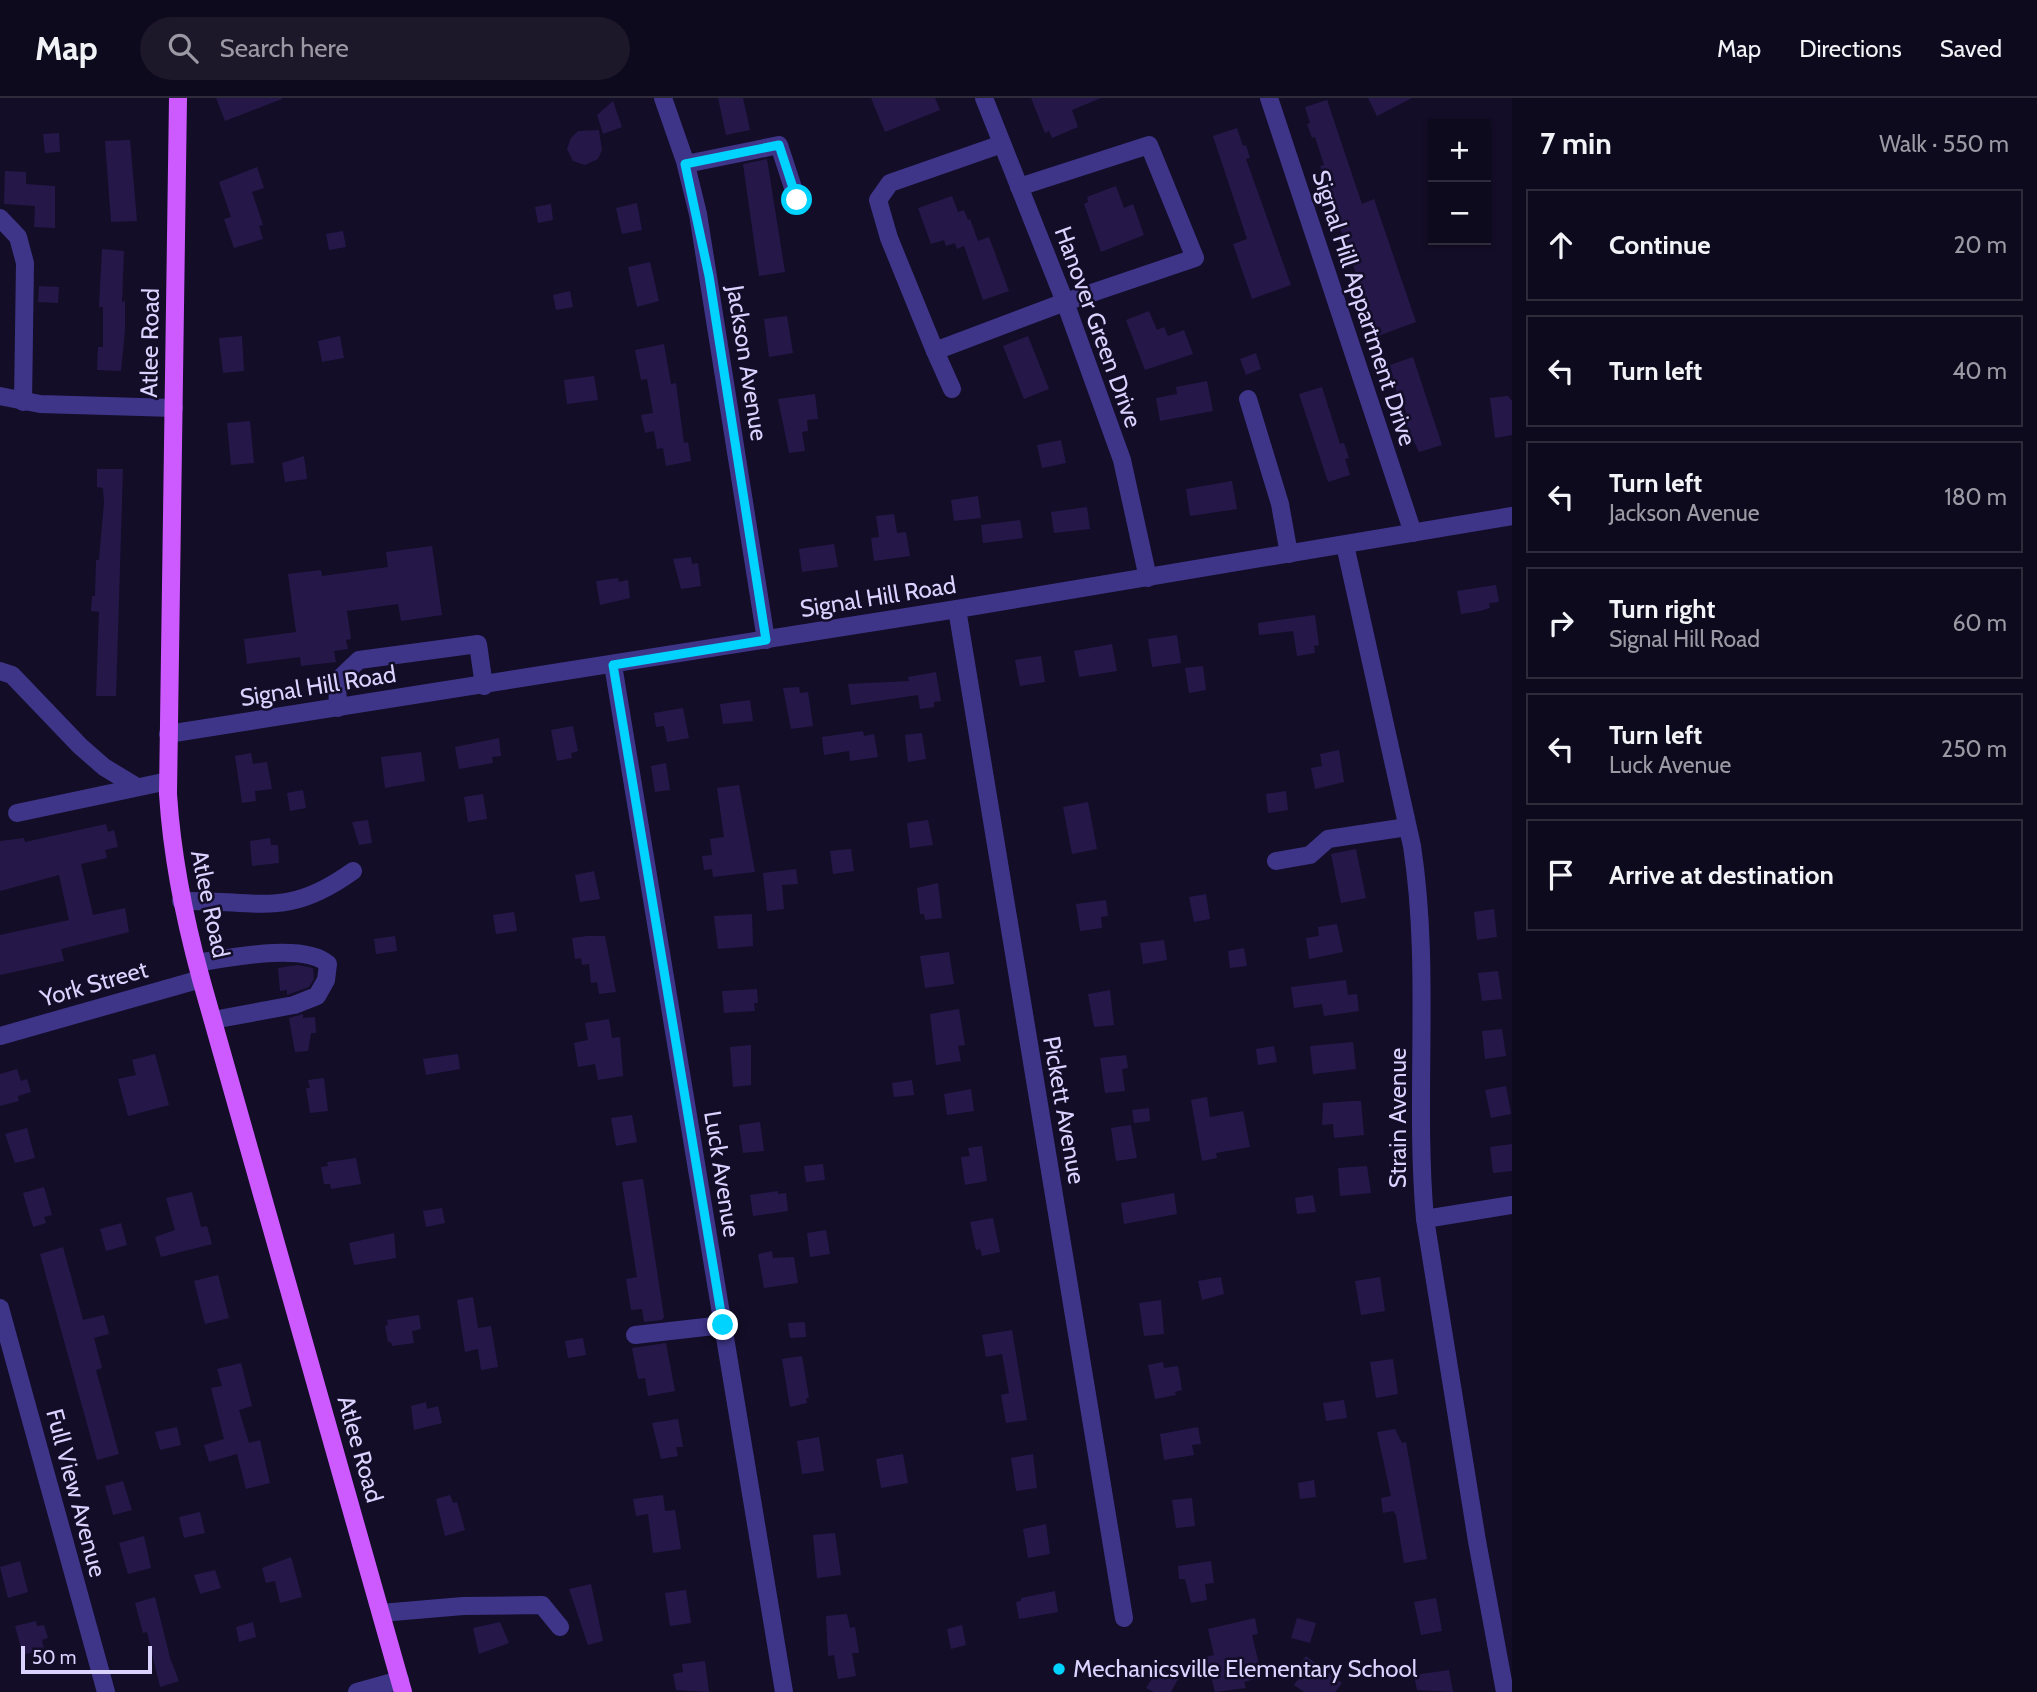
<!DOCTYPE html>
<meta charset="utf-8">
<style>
:root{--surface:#0e0a1d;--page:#1c182a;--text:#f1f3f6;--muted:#9b9aa4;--line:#2e2b3b}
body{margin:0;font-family:Cabin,sans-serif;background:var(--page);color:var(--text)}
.controls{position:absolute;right:21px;top:21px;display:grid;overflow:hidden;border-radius:0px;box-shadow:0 2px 5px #0004}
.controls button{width:63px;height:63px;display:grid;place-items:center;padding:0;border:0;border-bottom:2px solid var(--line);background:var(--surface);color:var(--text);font:35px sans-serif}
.scale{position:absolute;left:21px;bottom:18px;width:131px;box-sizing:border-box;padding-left:7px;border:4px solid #dbd3ff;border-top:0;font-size:19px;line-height:24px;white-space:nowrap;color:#dbd3ff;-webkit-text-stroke:5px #130d27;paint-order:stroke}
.stop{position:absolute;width:21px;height:21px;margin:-16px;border:5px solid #00d3fe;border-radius:50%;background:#fff}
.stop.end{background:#00d3fe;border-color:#fff;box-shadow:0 2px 7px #0008}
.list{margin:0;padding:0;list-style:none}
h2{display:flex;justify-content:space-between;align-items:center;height:91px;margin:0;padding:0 28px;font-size:30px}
h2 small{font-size:23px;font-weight:400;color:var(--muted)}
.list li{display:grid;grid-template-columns:46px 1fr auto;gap:21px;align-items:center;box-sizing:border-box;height:112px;margin:0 14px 14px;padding:0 14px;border:2px solid var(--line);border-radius:0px}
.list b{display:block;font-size:26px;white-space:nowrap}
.list p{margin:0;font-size:23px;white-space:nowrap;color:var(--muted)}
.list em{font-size:23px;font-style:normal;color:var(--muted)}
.icon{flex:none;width:38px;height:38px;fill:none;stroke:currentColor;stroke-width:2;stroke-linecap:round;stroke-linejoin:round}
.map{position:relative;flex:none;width:1512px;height:1594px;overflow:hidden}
header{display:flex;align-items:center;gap:42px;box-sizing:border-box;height:98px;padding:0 35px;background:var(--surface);border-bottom:2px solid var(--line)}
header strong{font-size:33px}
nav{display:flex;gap:38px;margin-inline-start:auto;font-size:24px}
.search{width:490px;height:63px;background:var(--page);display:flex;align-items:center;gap:18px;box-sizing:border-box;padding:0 24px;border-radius:38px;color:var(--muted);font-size:26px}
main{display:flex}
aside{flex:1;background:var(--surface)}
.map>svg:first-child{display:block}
</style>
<header>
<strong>Map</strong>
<div class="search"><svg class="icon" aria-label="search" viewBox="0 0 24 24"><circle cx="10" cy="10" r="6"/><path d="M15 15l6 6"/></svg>Search here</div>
<nav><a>Map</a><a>Directions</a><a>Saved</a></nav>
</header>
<main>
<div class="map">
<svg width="1512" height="1594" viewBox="0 0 1512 1594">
<rect width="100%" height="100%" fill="#130d27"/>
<g fill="#251849">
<path d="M216 0H282V1L225 23Z"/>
<path d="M718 0H743L750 32 726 37Z"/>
<path d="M871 0H935L940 12 885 34Z"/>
<path d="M1031 0H1101L1072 12 1078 29 1052 40 1049 33 1045 35Z"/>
<path d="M1368 0H1412L1377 18Z"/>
<path d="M1327 2 1362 106 1374 101 1416 224 1378 238 1335 116 1339 114 1320 68 1324 67 1315 39 1312 40 1307 26 1310 25 1305 9Z"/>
<path d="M613 3 622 29 603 36 597 17Z"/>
<path d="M1237 30 1243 48 1246 47 1250 60 1246 61 1291 187 1252 201 1233 146 1247 141 1213 38Z"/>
<path d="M599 32 602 52 598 61 585 67 573 63 567 51 571 40 578 33Z"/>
<path d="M59 35 60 54 45 55 43 36Z"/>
<path d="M130 42 137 123 111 124 105 43Z"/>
<path d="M767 61 785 174 759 178 743 66Z"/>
<path d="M257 69 264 90 252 94 263 127 259 128 263 141 234 150 224 121 231 119 219 84Z"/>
<path d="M5 73 26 74V86L55 88V130L34 129 35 108 4 106Z"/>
<path d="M1116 88 1124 110 1133 106 1144 137 1101 154 1084 106 1088 104 1087 99Z"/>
<path d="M952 98 958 114 964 112 968 122 970 121 978 143 989 139 1009 193 983 202 964 148 957 151 955 145 946 148 944 142 931 146 918 110Z"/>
<path d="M637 105 642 132 622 136 616 110Z"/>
<path d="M551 106 553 122 538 125 535 109Z"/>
<path d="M343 133 346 149 329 152 326 136Z"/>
<path d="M102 151 124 153 122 204 125 203V232L121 273 97 272 98 249H103V209H99Z"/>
<path d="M650 164 659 203 637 209 628 169Z"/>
<path d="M39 188 59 189 58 205 38 204Z"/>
<path d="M570 193 573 209 556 212 553 197Z"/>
<path d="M1149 213 1157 232 1164 229 1168 238 1184 232 1193 256 1145 272 1126 222Z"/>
<path d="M787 218 793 255 769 259 764 221Z"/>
<path d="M242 238 244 273 223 275 219 240Z"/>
<path d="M340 238 344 260 322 264 318 243Z"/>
<path d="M1028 238 1049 291 1024 301 1003 248Z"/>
<path d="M664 246 671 286 676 285 684 345 688 344 691 363 666 368 663 350 657 351 654 333 645 335 641 317 653 315 647 281 641 282 635 252Z"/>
<path d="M1256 255 1261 271 1246 277 1240 261Z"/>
<path d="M1413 259 1442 347 1419 354 1405 325 1409 323 1400 296 1397 297 1390 267Z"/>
<path d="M594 278 598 302 567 306 564 282Z"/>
<path d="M1207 283 1213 313 1160 323 1156 300 1177 296 1176 289Z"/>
<path d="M1322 289 1340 346 1344 345 1349 360 1345 361 1350 377 1328 384 1299 296Z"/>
<path d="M815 296 818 321 807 322 808 333 802 334 805 353 789 355 778 301Z"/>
<path d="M1508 298 1512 303V337L1495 340 1490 300Z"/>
<path d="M250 323 254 365 231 367 227 325Z"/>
<path d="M1061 342 1066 365 1042 370 1037 347Z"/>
<path d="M304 358 307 381 285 384 282 365Z"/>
<path d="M97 371H123L116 598H96L99 514 91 513 92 498H95L96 462H99L104 404 103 390 97 389Z"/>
<path d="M1232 383 1237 411 1190 418 1186 391Z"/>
<path d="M978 398 981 420 954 423 951 402Z"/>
<path d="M1087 409 1090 431 1054 435 1051 414Z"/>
<path d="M894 416 897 435 906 434 910 458 874 463 871 440 879 439 876 418Z"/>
<path d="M1020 422 1023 440 983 445 981 427Z"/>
<path d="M834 446 838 469 802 474 799 451Z"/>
<path d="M432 448 442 517 401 523 398 506 347 513 351 541 346 542 348 551 334 553 336 564 301 568 300 559 247 566 244 541 296 534 288 476 321 472 322 478 388 469 386 454Z"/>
<path d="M691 459 692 466 698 465 701 488 681 491 673 461Z"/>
<path d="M618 480 619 484 628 482 630 500 600 507 596 483Z"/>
<path d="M1496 487 1499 504 1489 505 1490 510 1480 513 1461 516 1457 493Z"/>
<path d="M1315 517 1319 547 1314 548 1315 555 1297 558 1293 533 1259 537 1258 525Z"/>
<path d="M1177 537 1181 565 1152 569 1148 541Z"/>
<path d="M1112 546 1117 573 1079 579 1074 553Z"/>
<path d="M1041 558 1045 584 1020 588 1015 562Z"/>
<path d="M1203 568 1206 592 1189 595 1185 570Z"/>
<path d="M936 574 941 603 934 604V609L920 611 918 597 851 607 848 586 909 583 908 579Z"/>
<path d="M799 589 800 595 808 594 813 628 791 631 783 590Z"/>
<path d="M750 602 753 623 723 626 720 606Z"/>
<path d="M683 610 689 640 667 644 664 628 656 629 654 615Z"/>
<path d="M573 628 578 653 571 655 572 660 557 663 551 632Z"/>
<path d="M863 633 864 638 874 636 878 659 850 663 849 653 824 657 822 639Z"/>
<path d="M922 635 926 661 908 664 905 637Z"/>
<path d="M499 640 501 658 492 659 493 665 459 671 455 649Z"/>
<path d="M1339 652 1344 684 1315 691 1311 670 1322 668 1320 656Z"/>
<path d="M421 654 425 683 385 690 381 659Z"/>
<path d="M251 655 253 666 267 664 272 691 255 693 256 703 242 705 235 658Z"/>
<path d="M666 665 670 692 655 694 651 668Z"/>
<path d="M739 687 755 774 713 779 712 771 704 772 702 758 712 757 710 741 724 739 717 690Z"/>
<path d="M303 692 306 710 290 713 287 695Z"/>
<path d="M1286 693 1288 712 1268 715 1266 696Z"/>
<path d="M483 696 487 721 468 724 464 699Z"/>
<path d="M1088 704 1097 751 1072 756 1063 709Z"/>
<path d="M368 722 372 745 359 747 352 724Z"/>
<path d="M928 722 933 747 910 750 907 725Z"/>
<path d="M106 726 108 734 114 732 118 749 105 752 107 760 81 766 93 817 125 810 129 834 61 851 64 863 0 877V837L69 822 59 777 0 793V743L24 740 25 744Z"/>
<path d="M270 740 271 747H278L279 765 252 768 250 743Z"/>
<path d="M851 751 854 773 833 776 830 753Z"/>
<path d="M1356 751 1366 800 1341 805 1331 756Z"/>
<path d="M796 771 798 786 782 787 784 811 767 813 763 775Z"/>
<path d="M594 773 600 801 580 804 575 777Z"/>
<path d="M938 785 942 820 925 822 924 816H920L917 790Z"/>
<path d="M1206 796 1210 821 1194 824 1189 799Z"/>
<path d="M1106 802 1108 818 1101 819 1102 830 1080 833 1076 806Z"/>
<path d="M1494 811 1497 839 1477 842 1474 814Z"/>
<path d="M514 814 517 833 496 836 493 817Z"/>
<path d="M752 816 753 848 718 851 714 818Z"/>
<path d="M1337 826 1343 854 1309 861 1306 840 1319 838 1318 829Z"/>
<path d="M395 838 397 853 376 856 374 841Z"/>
<path d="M587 838H605L616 894 599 896 597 884 591 885 589 866 582 867 581 860 575 861 572 840Z"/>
<path d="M1164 842 1167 862 1143 866 1140 845Z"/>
<path d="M1244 850 1247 868 1230 870 1228 853Z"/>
<path d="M949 854 954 886 925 890 920 858Z"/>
<path d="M298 867 313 870 314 881 309 889 287 897V892L280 893 278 870Z"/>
<path d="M1498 873 1502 901 1482 903 1478 875Z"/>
<path d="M1346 882 1348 897 1357 896 1359 913 1324 918 1322 906 1294 910 1291 889Z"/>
<path d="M757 891 758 905H754L755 913 724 915 722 893Z"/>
<path d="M1110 892 1114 927 1094 929 1088 896Z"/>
<path d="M959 911 965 947 958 948 961 963 936 967 930 916Z"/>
<path d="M303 916V920L315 919 316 935H311L308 953 295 954 289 920Z"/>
<path d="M609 921 612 940 620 939 623 978 598 982 595 966 578 969 574 945 588 942 585 925Z"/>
<path d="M1502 931 1506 958 1485 961 1482 933Z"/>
<path d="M1353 944 1356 971 1313 976 1310 948Z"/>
<path d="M751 947V987L733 989 730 949Z"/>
<path d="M1274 948 1277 964 1258 967 1256 951Z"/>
<path d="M155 956 169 1007 128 1018 118 981 136 977 132 962Z"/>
<path d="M458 956 460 971 426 977 423 961Z"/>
<path d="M1126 957 1128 970 1122 971 1125 993 1105 995 1100 960Z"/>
<path d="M17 971 21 983 27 981 31 994 18 998 19 1003 0 1008V976Z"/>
<path d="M324 980 328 1013 310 1015 306 990H310L308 982Z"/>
<path d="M912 982 914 997 894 999 892 985Z"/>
<path d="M1506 988 1511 1016 1491 1020 1485 992Z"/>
<path d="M971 991 974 1013 947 1017 944 996Z"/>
<path d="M1207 999 1210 1019 1243 1013 1250 1049 1216 1055 1217 1060 1202 1063 1191 1002Z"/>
<path d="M1353 1003H1361L1364 1037 1334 1040 1333 1026 1322 1027 1323 1005Z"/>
<path d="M1149 1010 1150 1023 1134 1025 1132 1012Z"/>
<path d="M632 1017 637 1044 616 1048 611 1020Z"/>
<path d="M760 1024 764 1053 743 1055 739 1027Z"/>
<path d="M1131 1027 1137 1060 1116 1063 1111 1030Z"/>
<path d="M27 1030 35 1060 15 1065 5 1036Z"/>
<path d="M1512 1046V1073L1493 1075 1490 1049Z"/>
<path d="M982 1048 987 1083 965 1087 961 1059 970 1058 968 1050Z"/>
<path d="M356 1060 361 1086 331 1091 330 1086H324L321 1069 328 1068 327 1064Z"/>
<path d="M823 1066 825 1082 806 1084 804 1068Z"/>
<path d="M1367 1068 1371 1095 1340 1098 1338 1070Z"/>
<path d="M643 1081 664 1219 662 1222 644 1224 642 1211 631 1212 626 1181 637 1179 622 1084Z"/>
<path d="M44 1089 52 1117 44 1119 46 1125 33 1129 23 1095Z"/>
<path d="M778 1093V1096L786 1095 788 1113 753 1118 750 1097Z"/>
<path d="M192 1094 201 1129 207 1128 212 1146 161 1159 155 1139 175 1132 166 1100Z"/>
<path d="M1174 1095 1177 1116 1124 1126 1121 1105Z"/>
<path d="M1313 1097 1316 1114 1297 1116 1295 1100Z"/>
<path d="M442 1110 445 1125 426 1129 423 1113Z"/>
<path d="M993 1120 1000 1154 982 1158 980 1151 976 1152 970 1124Z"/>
<path d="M121 1125 127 1147 106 1153 100 1131Z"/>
<path d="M826 1132 830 1156 810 1159 807 1135Z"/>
<path d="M394 1135 396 1160 354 1167 349 1145Z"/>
<path d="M63 1149 83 1222 104 1217 109 1236 94 1240 102 1270 96 1272 119 1356 97 1362 40 1156Z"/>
<path d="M772 1153 773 1160 794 1159 798 1185 764 1190 758 1156Z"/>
<path d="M218 1177 229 1220 205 1226 194 1183Z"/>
<path d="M1221 1179 1224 1196 1202 1202 1198 1183Z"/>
<path d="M1380 1179 1385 1213 1361 1217 1355 1183Z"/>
<path d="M473 1199 478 1230 491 1228 498 1269 481 1272 478 1251 465 1254 457 1202Z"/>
<path d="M1161 1202 1164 1236 1144 1238 1139 1205Z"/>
<path d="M419 1217 421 1231 412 1233 414 1245 392 1248 391 1244H388L385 1228 388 1227 387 1222Z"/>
<path d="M805 1224 806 1239 790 1240 788 1225Z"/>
<path d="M1012 1232 1027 1322 1006 1325 1001 1297 1009 1295 1002 1256 986 1259 982 1237Z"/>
<path d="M583 1240 586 1257 568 1260 565 1243Z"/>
<path d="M666 1245 675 1293 648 1298 645 1280 638 1281 632 1250Z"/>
<path d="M802 1258 809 1300H806L807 1305 790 1309 782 1261Z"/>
<path d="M1393 1261 1398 1296 1376 1300 1370 1264Z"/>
<path d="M1163 1264 1164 1270 1178 1268 1182 1292 1175 1294 1176 1297 1155 1301 1148 1267Z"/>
<path d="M241 1265 252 1308 239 1312 249 1345 260 1342 270 1385 246 1391 237 1356 209 1364 204 1347 224 1341 211 1290 222 1288 217 1271Z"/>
<path d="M1344 1302 1347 1320 1326 1323 1323 1305Z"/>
<path d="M426 1304 427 1311 438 1308 442 1325 414 1332 411 1308Z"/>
<path d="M678 1321 683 1349H676L678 1358 661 1361 652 1325Z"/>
<path d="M177 1329 181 1347 160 1352 155 1334Z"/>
<path d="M1198 1329 1201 1346 1192 1347 1194 1357 1164 1362 1160 1336Z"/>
<path d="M1395 1331 1402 1345 1406 1344 1427 1461 1404 1465 1396 1417 1393 1413 1383 1415 1381 1400 1391 1398 1377 1334Z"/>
<path d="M819 1339 824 1373 802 1376 797 1343Z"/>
<path d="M903 1356 908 1385 881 1390 876 1361Z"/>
<path d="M1033 1356 1037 1390 1016 1393 1011 1360Z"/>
<path d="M1314 1382 1316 1399 1300 1401 1298 1385Z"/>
<path d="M123 1383 132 1412 113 1417 105 1388Z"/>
<path d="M450 1397 453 1405 457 1404 465 1432 445 1438 436 1401Z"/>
<path d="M663 1397 665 1413 675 1412 681 1451 653 1455 648 1416 636 1418 633 1401Z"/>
<path d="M1192 1400 1195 1428 1176 1430 1172 1402Z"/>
<path d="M200 1414 205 1435 184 1440 179 1419Z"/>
<path d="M1046 1426 1050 1456 1028 1460 1023 1431Z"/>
<path d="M835 1435 841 1477 817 1480 813 1437Z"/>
<path d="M144 1438 151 1470 128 1476 119 1445Z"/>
<path d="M291 1459 302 1499 280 1505 275 1483 266 1485 262 1470Z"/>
<path d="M20 1463 28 1494 8 1500 0 1469Z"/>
<path d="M1211 1463 1214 1485 1205 1486 1207 1502 1191 1505 1185 1481H1179L1178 1468Z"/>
<path d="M215 1472 221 1490 200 1496 194 1477Z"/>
<path d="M591 1486 603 1543 588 1547 569 1491Z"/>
<path d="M686 1492 691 1525 670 1528 665 1495Z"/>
<path d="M1055 1493 1058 1514 1019 1521 1016 1504 1021 1503V1500Z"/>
<path d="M155 1499 170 1560 179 1583 160 1589 147 1534 143 1535 135 1505Z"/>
<path d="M1436 1500 1442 1533 1421 1537 1414 1504Z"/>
<path d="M847 1516 850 1530 855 1529 859 1555H852L856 1578 838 1581 834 1557 828 1558 826 1518Z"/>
<path d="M1255 1520 1258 1536 1252 1537 1262 1579 1244 1584 1246 1590 1215 1594 1206 1559 1214 1557 1208 1531Z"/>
<path d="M1297 1520 1316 1525 1310 1545 1291 1540Z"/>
<path d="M36 1523 37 1528 44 1527 48 1540 42 1542 44 1551 23 1557 15 1528Z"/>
<path d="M253 1524 256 1539 239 1544 236 1529Z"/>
<path d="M500 1524 509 1545 479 1556 473 1530Z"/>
<path d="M962 1527 966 1547 951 1551 947 1531Z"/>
<path d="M1306 1558 1342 1585 1335 1594H1304L1294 1587 1301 1577 1296 1572Z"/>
<path d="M705 1563 709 1594 676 1592 673 1576 683 1574 682 1566Z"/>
<path d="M1159 1570 1178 1581 1171 1594H1154L1146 1590Z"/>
<path d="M1449 1572 1453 1594 1417 1592 1414 1577Z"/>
</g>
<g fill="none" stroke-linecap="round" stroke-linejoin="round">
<g stroke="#3e3589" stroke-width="18">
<path d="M663 0 685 63 698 116 766 542"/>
<path d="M984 0 1065 204 1122 362 1148 480"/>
<path d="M1269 0 1413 435"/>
<path d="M1002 46 890 85 878 102 889 140 935 253 1065 204 1195 160 1149 47 1019 89"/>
<path d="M686 66 779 47 797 102"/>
<path d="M0 120 18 139 25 165 23 304"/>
<path d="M935 253 952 291"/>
<path d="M0 298 40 306 174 310"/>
<path d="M1248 301 1280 406 1289 456"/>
<path d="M1345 447 1412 748C1431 872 1414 996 1425 1121L1477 1443 1505 1594"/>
<path d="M957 511 1124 1520"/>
<path d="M613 567 784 1594"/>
<path d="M0 573 12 577 80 648 104 669 137 689"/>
<path d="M338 610 337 583 359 562 478 546 484 588"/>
<path d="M168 636 957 511 1512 418"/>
<path d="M17 715 168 683"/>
<path d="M1276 763 1310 757 1328 741 1407 729"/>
<path d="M181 803C257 801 285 822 353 773"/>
<path d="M197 865C228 860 304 844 328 866L326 882 317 898 294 907 213 922"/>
<path d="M0 938 201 881"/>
<path d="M1425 1121 1512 1107"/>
<path d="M0 1210 106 1594"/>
<path d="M635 1237 723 1227"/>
<path d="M381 1515 463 1508 542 1507 560 1529"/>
<path d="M357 1594 400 1582"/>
</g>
<path stroke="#cd5aff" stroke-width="18" d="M178 0 168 696C172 759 184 819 201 881L403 1594"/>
</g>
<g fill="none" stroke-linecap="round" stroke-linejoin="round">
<path stroke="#00d3fe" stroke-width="9" d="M723 1227 613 567 766 542 709 178 685 66 779 47 797 102"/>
</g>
<circle fill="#00d3fe" stroke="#130d27" stroke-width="2.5" cx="1059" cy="1571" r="7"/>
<g text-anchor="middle" stroke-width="5" stroke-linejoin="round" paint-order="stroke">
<g font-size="24" fill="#dbd3ff" stroke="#130d27">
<text transform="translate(1364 210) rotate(72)" y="8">Signal Hill Appartment Drive</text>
<text transform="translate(1098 229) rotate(70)" y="8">Hanover Green Drive</text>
<text transform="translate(150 245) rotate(-89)" y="8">Atlee Road</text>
<text transform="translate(747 265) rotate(81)" y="8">Jackson Avenue</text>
<text transform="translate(878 499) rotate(-9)" y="8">Signal Hill Road</text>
<text transform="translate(318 588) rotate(-9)" y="8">Signal Hill Road</text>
<text transform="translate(210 806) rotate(78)" y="8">Atlee Road</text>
<text transform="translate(94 886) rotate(-16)" y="8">York Street</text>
<text transform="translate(1064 1012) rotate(80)" y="8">Pickett Avenue</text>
<text transform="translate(1398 1020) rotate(-90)" y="8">Strain Avenue</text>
<text transform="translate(722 1076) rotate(81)" y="8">Luck Avenue</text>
<text transform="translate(360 1351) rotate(74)" y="8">Atlee Road</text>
<text transform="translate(76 1395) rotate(75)" y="8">Full View Avenue</text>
</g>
<g font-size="24" fill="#dbd3ff" stroke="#130d27" text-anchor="start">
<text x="1073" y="1579">Mechanicsville Elementary School</text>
</g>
</g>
</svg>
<div class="controls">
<button>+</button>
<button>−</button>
</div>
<div class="scale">50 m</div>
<div class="stop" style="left:797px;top:102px"></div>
<div class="stop end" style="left:723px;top:1227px"></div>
</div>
<aside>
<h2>7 min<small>Walk · 550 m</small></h2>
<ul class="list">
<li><svg class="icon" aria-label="ahead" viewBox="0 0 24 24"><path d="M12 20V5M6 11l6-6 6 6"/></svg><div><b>Continue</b></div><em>20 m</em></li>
<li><svg class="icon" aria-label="left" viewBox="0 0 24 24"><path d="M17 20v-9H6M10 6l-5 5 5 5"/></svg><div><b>Turn left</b></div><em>40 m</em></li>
<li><svg class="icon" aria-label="left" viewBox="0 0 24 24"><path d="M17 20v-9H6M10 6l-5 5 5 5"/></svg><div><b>Turn left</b><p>Jackson Avenue</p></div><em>180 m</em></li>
<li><svg class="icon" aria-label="right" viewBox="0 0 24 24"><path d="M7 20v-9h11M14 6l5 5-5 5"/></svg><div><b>Turn right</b><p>Signal Hill Road</p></div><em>60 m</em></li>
<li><svg class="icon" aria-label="left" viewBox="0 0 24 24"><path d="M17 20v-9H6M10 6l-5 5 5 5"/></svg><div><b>Turn left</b><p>Luck Avenue</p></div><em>250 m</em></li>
<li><svg class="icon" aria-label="arrive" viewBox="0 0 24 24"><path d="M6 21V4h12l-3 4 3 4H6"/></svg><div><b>Arrive at destination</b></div></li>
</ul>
</aside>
</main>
